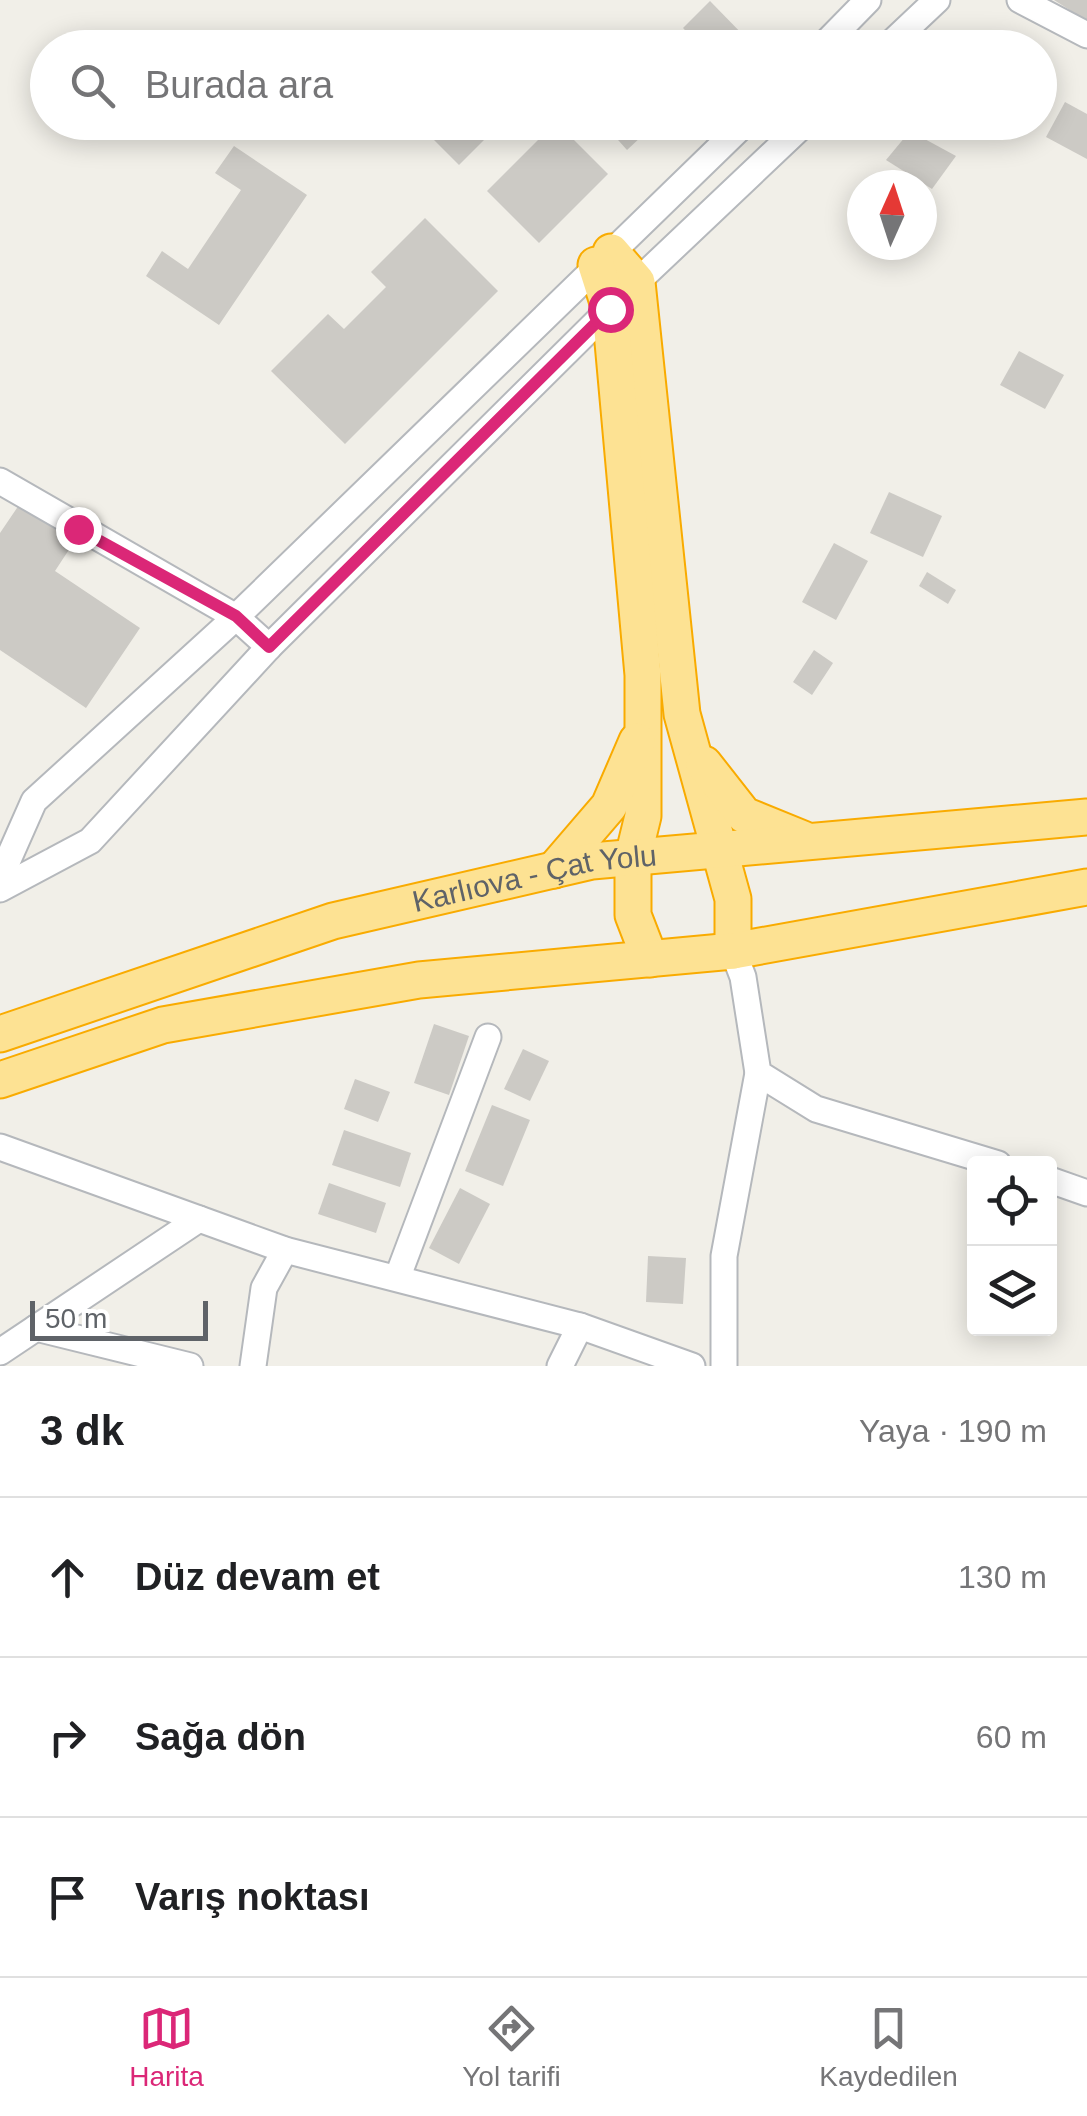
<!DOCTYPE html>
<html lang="tr">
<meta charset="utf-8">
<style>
:root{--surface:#fff;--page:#f2f2f2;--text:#202124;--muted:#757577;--line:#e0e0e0;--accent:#db2777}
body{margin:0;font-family:Arial,sans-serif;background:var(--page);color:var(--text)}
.controls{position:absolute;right:30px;bottom:30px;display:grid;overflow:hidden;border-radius:10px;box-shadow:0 5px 25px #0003}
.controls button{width:90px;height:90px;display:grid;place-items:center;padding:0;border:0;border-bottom:2px solid var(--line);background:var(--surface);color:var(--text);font:50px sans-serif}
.compass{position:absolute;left:847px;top:170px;width:90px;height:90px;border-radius:50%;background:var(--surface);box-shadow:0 5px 25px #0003;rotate:3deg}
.scale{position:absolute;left:30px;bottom:25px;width:178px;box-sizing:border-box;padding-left:10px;border:5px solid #5f6368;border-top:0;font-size:28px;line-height:35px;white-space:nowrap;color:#5f6368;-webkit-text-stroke:8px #fff;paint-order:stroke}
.stop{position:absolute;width:30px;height:30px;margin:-22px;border:8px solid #db2777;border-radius:50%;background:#fff}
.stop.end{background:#db2777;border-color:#fff;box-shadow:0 2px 10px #0008}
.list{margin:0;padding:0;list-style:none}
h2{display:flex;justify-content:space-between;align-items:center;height:130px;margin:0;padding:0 40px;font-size:42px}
h2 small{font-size:32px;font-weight:400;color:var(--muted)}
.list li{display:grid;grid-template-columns:65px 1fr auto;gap:30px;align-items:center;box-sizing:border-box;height:160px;padding:0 40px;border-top:2px solid var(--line)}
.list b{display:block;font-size:38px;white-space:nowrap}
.list em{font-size:32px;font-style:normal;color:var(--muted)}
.icon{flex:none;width:55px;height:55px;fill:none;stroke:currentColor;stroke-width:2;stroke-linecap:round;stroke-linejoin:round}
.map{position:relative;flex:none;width:1087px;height:1366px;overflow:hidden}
.search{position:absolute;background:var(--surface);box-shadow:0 5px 25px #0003;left:30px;right:30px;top:30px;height:110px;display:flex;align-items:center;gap:25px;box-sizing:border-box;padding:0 35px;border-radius:55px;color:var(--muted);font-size:38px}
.sheet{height:610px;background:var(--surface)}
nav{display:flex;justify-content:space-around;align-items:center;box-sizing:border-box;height:140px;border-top:2px solid var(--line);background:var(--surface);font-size:28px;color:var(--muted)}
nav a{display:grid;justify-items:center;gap:5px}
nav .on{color:var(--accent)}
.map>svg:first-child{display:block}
</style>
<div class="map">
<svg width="1087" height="1366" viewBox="0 0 1087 1366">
<rect width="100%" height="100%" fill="#f1efe8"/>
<g fill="#cccac5">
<path d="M1054 0H1087V21Z"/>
<path d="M710 1 748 40 741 48H702L683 28Z"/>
<path d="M618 30 635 48H599Z"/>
<path d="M1065 102 1087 114V159L1046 137Z"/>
<path d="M444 122H502L459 165 430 136Z"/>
<path d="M556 122 608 174 539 243 487 191Z"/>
<path d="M602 122H657L627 150Z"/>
<path d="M910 131 956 156 932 189 886 160Z"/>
<path d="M234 146 307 195 219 325 146 276 162 251 188 269 241 190 215 173Z"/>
<path d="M425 218 498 291 345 444 271 371 328 314 344 329 386 287 371 272Z"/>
<path d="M1019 351 1064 375 1045 409 1000 385Z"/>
<path d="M889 492 942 516 923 557 870 533Z"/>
<path d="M19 505 74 542 55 571 140 628 86 708 0 650V533Z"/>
<path d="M834 543 868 561 836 620 802 602Z"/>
<path d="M927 572 956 590 948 604 919 586Z"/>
<path d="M814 650 833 663 812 695 793 682Z"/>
<path d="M434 1024 469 1036 449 1095 414 1083Z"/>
<path d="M523 1049 549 1061 530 1101 504 1089Z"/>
<path d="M355 1079 390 1092 378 1122 344 1109Z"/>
<path d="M492 1105 530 1120 503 1186 465 1171Z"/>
<path d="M344 1130 411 1153 400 1187 332 1165Z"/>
<path d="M329 1183 386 1203 376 1233 318 1214Z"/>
<path d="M460 1188 490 1204 459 1264 429 1248Z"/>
<path d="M648 1256 686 1258 683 1304 646 1302Z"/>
</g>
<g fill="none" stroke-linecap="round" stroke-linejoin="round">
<g stroke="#b5b8bc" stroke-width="29">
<g id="minor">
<path d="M1020 0 1087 35"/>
<path d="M821 48 868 0"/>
<path d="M886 48 937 0"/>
<path d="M0 481 236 617 269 647"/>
<path d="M0 878 34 801 236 617 746 122"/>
<path d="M0 889 90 841 269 647 637 282 806 122"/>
<path d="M733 951 743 977 758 1073 816 1109 998 1164"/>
<path d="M0 1147 285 1250 580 1326 560 1366"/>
<path d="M1050 1180 1087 1193"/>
<path d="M398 1276 488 1037"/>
<path d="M580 1326 692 1366"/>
<path d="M36 1328 190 1366"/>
<path d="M0 1352 199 1219"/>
<path d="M253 1366 264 1288 285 1250"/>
<path d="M724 1366V1256L758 1073"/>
</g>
</g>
<g stroke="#f9ab00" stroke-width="39">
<g id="highway">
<path d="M611 252 637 282 682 714 733 899V951"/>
<path d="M596 265 610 309 643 675V816L633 857V915L650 959"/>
<path d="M704 764 744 815 803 839"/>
<path d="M554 870 609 806 637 741"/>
<path id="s1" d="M0 1034 333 921 592 861 1087 817"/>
<path d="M0 1080 163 1025 419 980 733 951 1087 887"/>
</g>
</g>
<use href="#minor" stroke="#fff" stroke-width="25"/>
<use href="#highway" stroke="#fde293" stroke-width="35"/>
</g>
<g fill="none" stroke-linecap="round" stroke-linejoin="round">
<path stroke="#db2777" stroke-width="12" d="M78 529 236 616 269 647 610 309"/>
</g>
<g text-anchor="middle" stroke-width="8" stroke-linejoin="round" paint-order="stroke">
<g font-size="30" fill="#5f6368" stroke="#fff">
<text dy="10" stroke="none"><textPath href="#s1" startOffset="558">Karlıova - Çat Yolu</textPath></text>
</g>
</g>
</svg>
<div class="controls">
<button><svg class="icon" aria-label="locate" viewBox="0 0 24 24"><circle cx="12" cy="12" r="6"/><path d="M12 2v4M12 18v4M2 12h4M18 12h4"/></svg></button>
<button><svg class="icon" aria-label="layers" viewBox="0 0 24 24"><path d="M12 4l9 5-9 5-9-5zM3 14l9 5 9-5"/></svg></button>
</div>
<svg class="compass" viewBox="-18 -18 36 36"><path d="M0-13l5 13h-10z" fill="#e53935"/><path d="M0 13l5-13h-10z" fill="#757577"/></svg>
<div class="scale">50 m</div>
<div class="stop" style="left:610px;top:309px"></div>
<div class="stop end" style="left:78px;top:529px"></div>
<div class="search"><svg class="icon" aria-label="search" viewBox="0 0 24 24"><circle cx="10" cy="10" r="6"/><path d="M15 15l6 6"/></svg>Burada ara</div>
</div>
<section class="sheet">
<h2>3 dk<small>Yaya · 190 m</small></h2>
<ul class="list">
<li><svg class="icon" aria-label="ahead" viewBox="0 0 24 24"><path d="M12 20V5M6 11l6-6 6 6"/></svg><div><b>Düz devam et</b></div><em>130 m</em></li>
<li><svg class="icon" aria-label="right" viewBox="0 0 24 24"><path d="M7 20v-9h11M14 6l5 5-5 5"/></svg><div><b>Sağa dön</b></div><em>60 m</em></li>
<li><svg class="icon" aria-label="arrive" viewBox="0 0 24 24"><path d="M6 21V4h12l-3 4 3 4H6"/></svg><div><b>Varış noktası</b></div></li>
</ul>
</section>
<nav>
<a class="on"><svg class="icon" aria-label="map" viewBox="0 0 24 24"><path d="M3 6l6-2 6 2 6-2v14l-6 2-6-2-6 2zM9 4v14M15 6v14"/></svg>Harita</a>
<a><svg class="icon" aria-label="directions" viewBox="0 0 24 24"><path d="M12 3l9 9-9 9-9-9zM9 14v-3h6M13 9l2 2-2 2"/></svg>Yol tarifi</a>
<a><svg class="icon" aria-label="saved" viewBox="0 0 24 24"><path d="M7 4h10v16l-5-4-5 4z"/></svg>Kaydedilen</a>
</nav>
